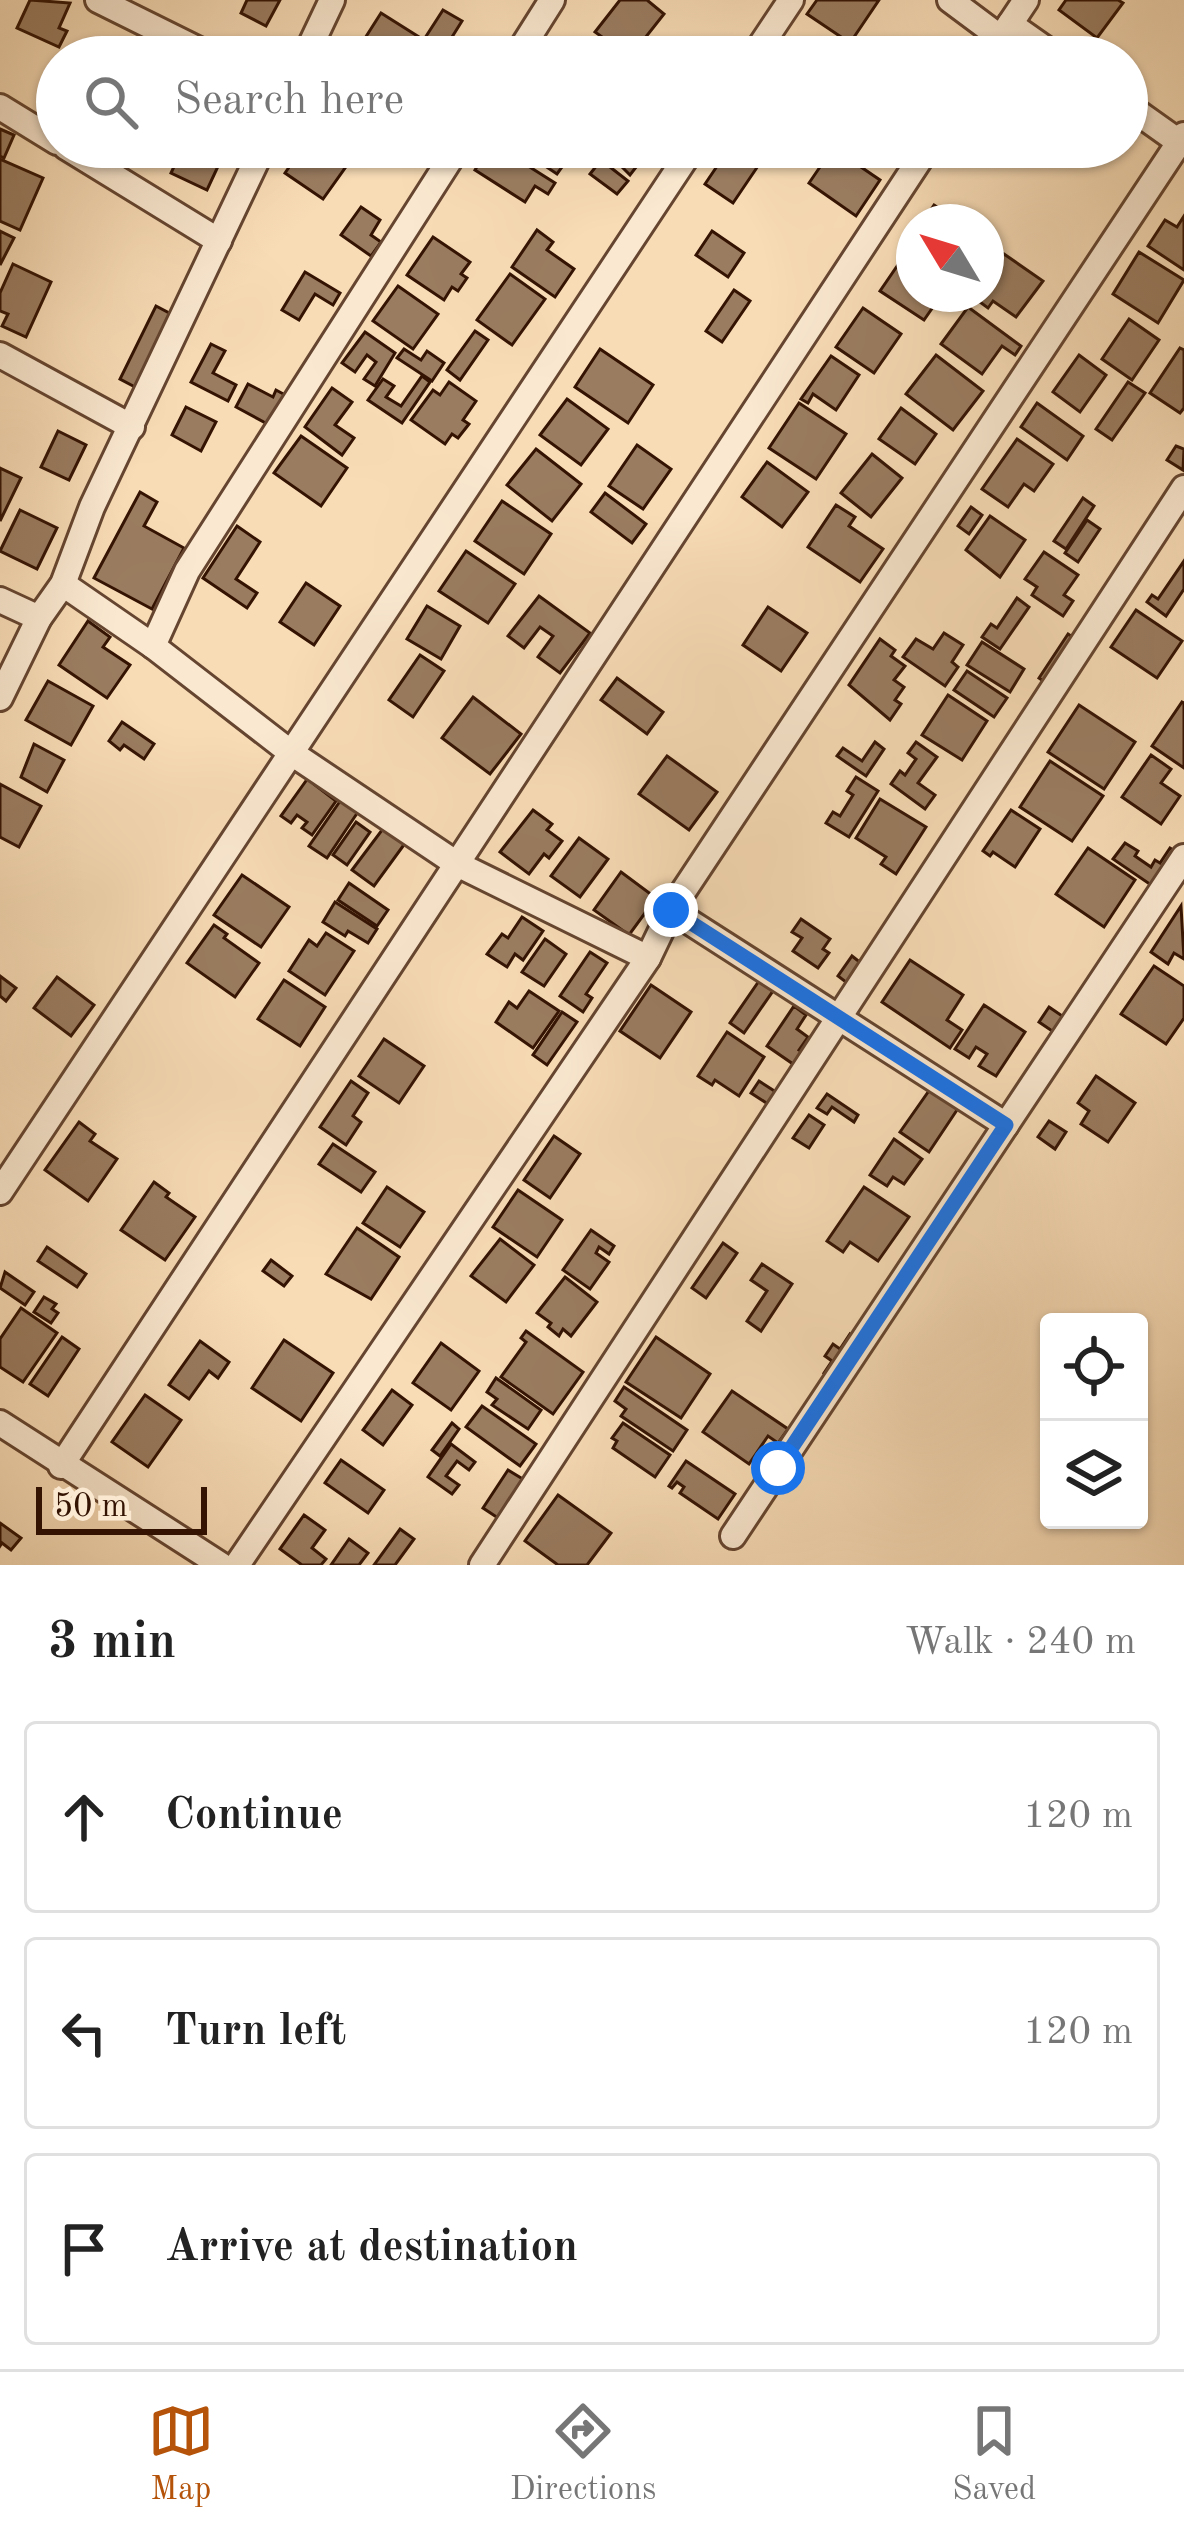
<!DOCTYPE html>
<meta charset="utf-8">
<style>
:root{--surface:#fff;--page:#f2f2f2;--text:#222;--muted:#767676;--line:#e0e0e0;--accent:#b45309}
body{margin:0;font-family:"Old Standard TT",serif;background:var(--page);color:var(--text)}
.controls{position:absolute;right:36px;bottom:36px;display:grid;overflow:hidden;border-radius:12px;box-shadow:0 3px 9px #0004}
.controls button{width:108px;height:108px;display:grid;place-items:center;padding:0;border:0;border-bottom:3px solid var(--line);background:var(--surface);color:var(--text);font:60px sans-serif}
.compass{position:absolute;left:896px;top:204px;width:108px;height:108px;border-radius:50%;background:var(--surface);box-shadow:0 3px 9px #0004;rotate:308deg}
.scale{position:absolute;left:36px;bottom:30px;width:171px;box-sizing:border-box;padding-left:12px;border:6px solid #341303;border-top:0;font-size:33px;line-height:42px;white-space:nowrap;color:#341303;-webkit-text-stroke:9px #fae8d0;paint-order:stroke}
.stop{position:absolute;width:36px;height:36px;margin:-27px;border:9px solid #1a73e8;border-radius:50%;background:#fff}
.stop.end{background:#1a73e8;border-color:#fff;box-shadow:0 3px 12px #0008}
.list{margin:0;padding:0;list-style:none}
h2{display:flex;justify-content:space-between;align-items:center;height:156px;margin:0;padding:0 48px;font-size:51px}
h2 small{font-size:39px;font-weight:400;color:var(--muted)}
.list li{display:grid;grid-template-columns:78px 1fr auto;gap:36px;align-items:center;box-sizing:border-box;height:192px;margin:0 24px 24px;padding:0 24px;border:3px solid var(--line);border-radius:12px}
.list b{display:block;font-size:45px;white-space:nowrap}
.list em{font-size:39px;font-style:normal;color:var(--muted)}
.icon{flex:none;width:66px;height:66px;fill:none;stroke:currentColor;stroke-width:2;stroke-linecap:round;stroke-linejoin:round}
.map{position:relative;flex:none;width:1184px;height:1565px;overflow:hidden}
.search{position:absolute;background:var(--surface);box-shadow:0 3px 9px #0004;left:36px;right:36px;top:36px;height:132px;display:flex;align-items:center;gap:30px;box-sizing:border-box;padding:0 42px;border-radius:66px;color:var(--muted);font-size:45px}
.sheet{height:804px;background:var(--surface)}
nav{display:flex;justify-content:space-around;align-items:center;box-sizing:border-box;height:168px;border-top:3px solid var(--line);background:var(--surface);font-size:33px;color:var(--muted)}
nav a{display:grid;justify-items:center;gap:6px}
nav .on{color:var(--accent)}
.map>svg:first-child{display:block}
</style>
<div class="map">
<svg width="1184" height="1565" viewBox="0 0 1184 1565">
<rect width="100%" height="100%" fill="#f8dcb6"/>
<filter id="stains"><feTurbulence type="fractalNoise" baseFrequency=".00167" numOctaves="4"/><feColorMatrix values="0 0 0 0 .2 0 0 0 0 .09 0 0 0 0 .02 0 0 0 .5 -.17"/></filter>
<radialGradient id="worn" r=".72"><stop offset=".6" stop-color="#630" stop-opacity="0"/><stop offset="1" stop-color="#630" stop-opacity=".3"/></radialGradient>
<g fill="#9a7c60" stroke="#341303" stroke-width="3">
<path d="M30 0 70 3 59 28 67 31 59 47 17 28Z"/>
<path d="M247 0H280L266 26 241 13Z"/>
<path d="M620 0H647L664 14 630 57 595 32Z"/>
<path d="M817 0H879L850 43 807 14Z"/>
<path d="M1066 0H1118L1123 3 1097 38 1059 10Z"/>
<path d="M443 10 462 21 442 53 423 41Z"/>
<path d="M381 13 419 37 406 57H353Z"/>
<path d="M906 39 931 57H894Z"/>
<path d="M0 129 14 135 4 158 0 156Z"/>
<path d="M137 147H168L158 166 133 154Z"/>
<path d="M183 147H227L207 190 171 173Z"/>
<path d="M303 147H315L345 168 323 199 285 173Z"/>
<path d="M330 147H370L357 166Z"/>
<path d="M489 147H498L555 183 548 194 535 186 525 202 475 170Z"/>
<path d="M517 147H572L575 149 557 174Z"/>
<path d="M611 147H647L650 149 630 175 607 152Z"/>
<path d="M647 147H684L670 165Z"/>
<path d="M730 147 758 166 733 203 705 184Z"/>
<path d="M833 148 880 180 856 216 809 183Z"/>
<path d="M0 159 43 178 20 230 0 221Z"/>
<path d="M601 160 628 181 617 194 590 174Z"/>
<path d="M934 205 960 222H923Z"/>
<path d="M361 207 380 220 371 235 381 242 371 256 341 235Z"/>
<path d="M1184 216V270L1148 246 1165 220 1177 227Z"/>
<path d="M537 230 553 242 547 250 574 269 555 297 512 267Z"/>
<path d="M0 231 14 238 0 265Z"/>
<path d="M712 231 744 253 728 277 696 255Z"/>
<path d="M433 237 470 262 461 274 467 278 458 291 452 287 444 300 407 275Z"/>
<path d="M1139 252 1184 280 1158 323 1113 294Z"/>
<path d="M1004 254 1043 281 1016 317 993 301 988 308 973 297 986 294V279Z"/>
<path d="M902 259 914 268V294H942L924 320 880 291Z"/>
<path d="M13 264 51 282 26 337 2 326 8 314 0 311V293Z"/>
<path d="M305 272 340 293 333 305 315 294 299 320 282 310Z"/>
<path d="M510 274 545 299 512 345 477 320Z"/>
<path d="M398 286 438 314 413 349 373 321Z"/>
<path d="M734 290 750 301 722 342 706 331Z"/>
<path d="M156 306 171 314 135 387 120 379Z"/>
<path d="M968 307 1021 346 1015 355 1002 346 982 374 941 344Z"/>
<path d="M863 308 901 334 874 373 836 347Z"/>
<path d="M1129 319 1159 340 1132 380 1102 359Z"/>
<path d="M475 331 488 340 460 380 447 370Z"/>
<path d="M365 332 395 353 375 386 364 379 376 362 367 355 355 372 342 363Z"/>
<path d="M211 344 225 351 213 373 236 385 228 401 191 382Z"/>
<path d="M1180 348 1184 350V408L1180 413 1150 393Z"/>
<path d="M404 349 421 360 427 351 444 363 432 381 397 358Z"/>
<path d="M600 349 653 385 628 423 575 387Z"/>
<path d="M936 355 983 391 953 430 906 394Z"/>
<path d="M1079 355 1106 375 1080 412 1053 392Z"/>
<path d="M831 356 859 375 836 410 813 394 808 403 801 399Z"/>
<path d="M422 376 430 382 402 423 368 400 383 379 394 386 386 397 401 406Z"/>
<path d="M449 382 476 401 463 420 469 424 458 438 452 434 445 444 411 420 433 390 440 395Z"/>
<path d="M1128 382 1145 393 1112 440 1096 429Z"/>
<path d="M248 384 273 397 276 390 289 397 273 427 236 407Z"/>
<path d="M332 388 352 402 335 425 354 438 342 455 305 427Z"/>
<path d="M567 399 608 429 581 465 540 435Z"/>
<path d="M799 403 846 434 816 479 769 448Z"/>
<path d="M1037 403 1083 436 1067 460 1021 427Z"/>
<path d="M186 407 216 422 201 451 172 435Z"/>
<path d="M901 408 936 434 915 464 879 439Z"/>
<path d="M58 431 86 445 69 480 41 467Z"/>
<path d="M301 436 347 468 321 506 274 473Z"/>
<path d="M1017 439 1053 464 1034 491 1024 484 1008 507 982 489Z"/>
<path d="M637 445 671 469 643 509 609 486Z"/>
<path d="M1176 446 1184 449 1183 470 1167 460Z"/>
<path d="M536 449 581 484 552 521 507 485Z"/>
<path d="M872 454 902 478 871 517 841 493Z"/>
<path d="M767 462 808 492 782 527 742 497Z"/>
<path d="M0 468 21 478 0 521Z"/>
<path d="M140 492 157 502 144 526 184 548 152 609 94 578Z"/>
<path d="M605 493 646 524 632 543 591 512Z"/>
<path d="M1083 498 1094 506 1066 549 1054 541Z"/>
<path d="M502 501 551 534 524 574 475 541Z"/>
<path d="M836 505 855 517 849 526 883 549 860 582 808 547Z"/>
<path d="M971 507 982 515 969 534 958 526Z"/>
<path d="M20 510 57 528 37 569 0 551Z"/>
<path d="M990 516 1025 540 1000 577 966 550Z"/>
<path d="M1087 520 1100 529 1078 562 1065 553Z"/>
<path d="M237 526 260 542 236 579 257 593 247 608 203 578Z"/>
<path d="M466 551 515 584 488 623 439 591Z"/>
<path d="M1044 552 1078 575 1064 595 1073 601 1063 616 1032 595 1037 587 1025 579Z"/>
<path d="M1184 561V589L1166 616 1147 602 1152 595 1158 599Z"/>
<path d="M306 583 340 606 314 645 280 622Z"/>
<path d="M539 596 590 633 560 673 538 657 553 636 540 627 524 648 508 636Z"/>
<path d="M1017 598 1029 607 1000 649 982 637 991 624 997 628Z"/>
<path d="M427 606 460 626 441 659 407 639Z"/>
<path d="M768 607 807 633 781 671 743 645Z"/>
<path d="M1136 610 1182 641 1157 678 1111 647Z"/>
<path d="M88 621 110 637 103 647 130 665 107 698 59 665Z"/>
<path d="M944 633 963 645 952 662 958 667 945 686 903 657 916 639 933 649Z"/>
<path d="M1068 634 1078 641 1049 685 1039 678Z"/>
<path d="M880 639 895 650 891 656 905 666 894 680 904 687 895 700 901 704 890 720 849 685Z"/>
<path d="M982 642 1024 669 1010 692 967 665Z"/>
<path d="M420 655 444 671 413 717 389 700Z"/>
<path d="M967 671 1007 698 994 717 954 690Z"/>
<path d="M617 678 663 712 647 734 601 700Z"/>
<path d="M48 681 93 706 71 745 26 720Z"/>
<path d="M948 695 987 721 962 760 922 735Z"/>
<path d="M473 697 521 734 490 774 442 738Z"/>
<path d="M1182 702 1184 703V768L1152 746Z"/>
<path d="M1079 705 1135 742 1104 789 1048 752Z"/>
<path d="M122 722 154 744 144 759 124 745 120 750 109 741Z"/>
<path d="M875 742 884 749 866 776 837 756 843 748 862 761Z"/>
<path d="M916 742 937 757 918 783 935 795 925 809 891 784 900 771 905 775 916 759 908 753Z"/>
<path d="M34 744 64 760 47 792 21 777Z"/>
<path d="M1151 755 1171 769 1161 783 1180 796 1161 824 1122 797Z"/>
<path d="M667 756 717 792 689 830 639 794Z"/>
<path d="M1050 761 1103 796 1072 841 1020 807Z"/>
<path d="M313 771 321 777 315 785 336 801 312 835 302 828 307 822 297 815 291 823 281 816Z"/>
<path d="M856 777 878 791 849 837 826 823 833 812 840 816 853 795 847 791Z"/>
<path d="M0 784 41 806 19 847 0 837Z"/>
<path d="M345 794 362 806 327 858 309 846Z"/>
<path d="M880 799 926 827 896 874 881 864 886 857 856 838Z"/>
<path d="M533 810 552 824 547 830 562 841 549 858 544 854 529 874 500 852Z"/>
<path d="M1011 810 1040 829 1015 867 993 852 990 856 983 851Z"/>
<path d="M356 822 370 832 347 865 333 855Z"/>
<path d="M385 826 406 842 374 886 352 870Z"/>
<path d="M579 838 608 859 580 897 551 876Z"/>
<path d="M1125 843 1138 851 1135 856 1151 867 1155 860 1160 863 1170 848 1178 853 1154 887 1113 859Z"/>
<path d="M1088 848 1135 880 1104 927 1056 894Z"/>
<path d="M621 872 656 898 629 935 594 910Z"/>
<path d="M242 875 289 907 261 947 214 915Z"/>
<path d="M349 883 388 910 377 926 338 900Z"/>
<path d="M335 902 377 929 368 943 348 931 345 936 323 922Z"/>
<path d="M1181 906 1184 959 1174 953 1168 964 1151 952Z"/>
<path d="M522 917 543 931 523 960 515 954 507 967 487 954 502 934 508 938Z"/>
<path d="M801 919 830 939 823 949 829 953 818 968 793 951 802 938 792 932Z"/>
<path d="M214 925 227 934 224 938 259 963 235 997 187 963Z"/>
<path d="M326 933 354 951 325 995 289 971 309 940 317 946Z"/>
<path d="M545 939 566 954 544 986 522 972Z"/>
<path d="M590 952 607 963 586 994 592 998 583 1012 560 996Z"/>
<path d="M852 956 866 967 851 986 838 976Z"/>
<path d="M910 960 963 995 947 1020 962 1030 950 1048 882 1002Z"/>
<path d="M1154 966 1184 986V1018L1166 1044 1121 1014Z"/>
<path d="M0 976 16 988 6 1001 0 996Z"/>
<path d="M57 977 94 1005 71 1036 34 1008Z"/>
<path d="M761 978 775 988 744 1033 730 1023Z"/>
<path d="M284 980 325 1007 300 1046 258 1019Z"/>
<path d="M651 985 691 1012 660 1058 620 1031Z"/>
<path d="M529 991 559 1011 533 1048 496 1022 509 1002 517 1008Z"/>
<path d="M984 1005 1025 1032 996 1076 979 1066 987 1054 976 1047 969 1058 955 1049Z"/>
<path d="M794 1006 806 1015 797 1029 808 1037 799 1050 804 1053 796 1066 767 1046Z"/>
<path d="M1049 1007 1068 1020 1058 1035 1039 1022Z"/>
<path d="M562 1012 577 1022 547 1065 533 1055Z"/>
<path d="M727 1032 764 1057 739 1096 715 1080 712 1085 698 1076Z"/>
<path d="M384 1039 424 1066 399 1103 359 1076Z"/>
<path d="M1096 1076 1135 1103 1108 1142 1081 1124 1089 1111 1078 1103Z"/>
<path d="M351 1081 368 1093 353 1116 361 1122 346 1145 320 1127Z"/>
<path d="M759 1081 779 1094 771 1106 751 1093Z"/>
<path d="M933 1085 961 1104 929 1152 900 1132Z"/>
<path d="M827 1094 858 1115 854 1122 832 1107 827 1114 817 1108Z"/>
<path d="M809 1115 824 1125 809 1148 793 1138Z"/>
<path d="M1049 1121 1066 1132 1055 1149 1038 1137Z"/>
<path d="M79 1122 95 1134 90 1141 117 1159 88 1201 45 1170Z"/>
<path d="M554 1136 580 1154 550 1198 524 1180Z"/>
<path d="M894 1139 922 1159 904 1184 893 1177 887 1186 870 1175Z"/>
<path d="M333 1144 375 1172 361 1192 319 1164Z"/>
<path d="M154 1182 169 1193 166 1197 195 1217 165 1260 121 1230Z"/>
<path d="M387 1187 424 1212 400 1247 363 1223Z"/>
<path d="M864 1187 909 1217 878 1261 850 1242 843 1252 827 1241Z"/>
<path d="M518 1190 562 1220 537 1257 493 1227Z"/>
<path d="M357 1228 399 1257 371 1299 326 1274Z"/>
<path d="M591 1230 614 1246 609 1254 599 1247 596 1253 609 1262 590 1289 563 1270Z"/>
<path d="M500 1239 534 1265 506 1302 471 1276Z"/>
<path d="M723 1243 737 1253 706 1298 692 1288Z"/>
<path d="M47 1247 86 1274 77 1287 38 1261Z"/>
<path d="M271 1260 292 1276 284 1286 263 1271Z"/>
<path d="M762 1264 792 1284 761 1331 747 1321 767 1291 751 1280Z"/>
<path d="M5 1272 34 1292 25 1305 0 1288Z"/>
<path d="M565 1277 597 1302 571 1336 563 1329 559 1336 548 1327 551 1323 537 1313Z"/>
<path d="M44 1297 56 1304 52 1309 58 1313 51 1323 34 1312Z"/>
<path d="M21 1308 57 1333 23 1382 0 1367V1339Z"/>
<path d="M526 1331 583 1372 553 1414 501 1377 526 1342 521 1338Z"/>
<path d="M850 1334 861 1342 827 1375 824 1373 832 1361 825 1356 833 1344 840 1349Z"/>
<path d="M62 1337 79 1349 48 1396 30 1384Z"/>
<path d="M656 1337 710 1374 681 1418 626 1382Z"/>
<path d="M284 1340 333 1373 301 1421 252 1388Z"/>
<path d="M200 1341 229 1362 218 1378 209 1371 189 1399 169 1385Z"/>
<path d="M441 1343 479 1371 451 1410 413 1383Z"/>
<path d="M496 1378 541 1410 528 1429 492 1405 497 1399 487 1392Z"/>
<path d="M624 1387 687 1430 673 1451 621 1416 626 1409 615 1401Z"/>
<path d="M392 1390 412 1405 383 1445 363 1430Z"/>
<path d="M732 1391 788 1429 778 1443 768 1436 749 1464 703 1432Z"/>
<path d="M145 1395 181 1420 148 1467 112 1442Z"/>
<path d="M482 1406 536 1444 520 1466 466 1427Z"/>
<path d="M452 1423 459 1429 440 1456 432 1450Z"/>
<path d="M623 1423 670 1455 655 1477 613 1448 617 1441 612 1438Z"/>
<path d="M451 1444 475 1462 469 1470 457 1461 446 1476 459 1485 452 1494 428 1477Z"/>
<path d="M341 1460 384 1490 368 1513 325 1483Z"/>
<path d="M686 1461 735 1494 718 1519 680 1493 684 1487 677 1482 672 1488 669 1486Z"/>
<path d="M508 1470 526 1481 501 1520 483 1508Z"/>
<path d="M558 1495 611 1533 587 1565H558L525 1541Z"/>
<path d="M304 1515 325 1530 312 1548 326 1559 321 1565H302L280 1549Z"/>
<path d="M0 1523 21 1538 11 1550 2 1543 0 1546Z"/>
<path d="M400 1529 414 1539 395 1565H374Z"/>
<path d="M349 1539 368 1553 359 1565H331Z"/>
</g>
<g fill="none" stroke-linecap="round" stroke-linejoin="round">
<g stroke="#654530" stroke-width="30">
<g id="minor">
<path d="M98 0 213 57"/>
<path d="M950 0 1001 38"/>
<path d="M1010 24 1057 57"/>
<path d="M305 57 332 0"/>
<path d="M516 57 552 0"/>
<path d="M753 57 791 0"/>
<path d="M988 57 1026 0"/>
<path d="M1127 105 1179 142"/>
<path d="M0 107 57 142"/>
<path d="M66 147 219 241"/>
<path d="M0 355 132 427"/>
<path d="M63 584 153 646 290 752 457 864 648 958"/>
<path d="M0 600 39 618"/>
<path d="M153 646 187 571 458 147"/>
<path d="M0 698 39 618 63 584 92 507 263 147"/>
<path d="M671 910 1006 1125"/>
<path d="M0 1192 693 147"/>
<path d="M0 1423 221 1565"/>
<path d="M61 1466 928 147"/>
<path d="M733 1536 1184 857"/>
<path d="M237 1565 648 958 671 910 1184 135"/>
<path d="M482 1565 1184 488"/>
</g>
</g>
<use href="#minor" stroke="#fae8d0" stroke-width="24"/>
</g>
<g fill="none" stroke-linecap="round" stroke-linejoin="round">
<path stroke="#1a73e8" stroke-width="15" d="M671 910 1006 1125 778 1468"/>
</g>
<rect width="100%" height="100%" filter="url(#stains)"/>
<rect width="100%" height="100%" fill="url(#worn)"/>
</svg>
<div class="controls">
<button><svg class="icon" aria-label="locate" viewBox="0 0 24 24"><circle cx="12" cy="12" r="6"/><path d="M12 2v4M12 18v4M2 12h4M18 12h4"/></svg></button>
<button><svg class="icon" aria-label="layers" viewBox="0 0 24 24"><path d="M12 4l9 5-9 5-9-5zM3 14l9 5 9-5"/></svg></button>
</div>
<svg class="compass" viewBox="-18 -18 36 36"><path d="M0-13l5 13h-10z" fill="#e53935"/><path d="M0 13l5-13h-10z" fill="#767676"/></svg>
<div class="scale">50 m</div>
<div class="stop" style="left:778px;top:1468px"></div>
<div class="stop end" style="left:671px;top:910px"></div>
<div class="search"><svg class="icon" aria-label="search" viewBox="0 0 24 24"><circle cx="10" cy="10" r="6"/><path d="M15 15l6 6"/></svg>Search here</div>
</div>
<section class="sheet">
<h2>3 min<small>Walk · 240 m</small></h2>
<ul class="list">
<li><svg class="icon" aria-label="ahead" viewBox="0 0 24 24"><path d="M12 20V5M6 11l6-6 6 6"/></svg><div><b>Continue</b></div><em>120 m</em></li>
<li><svg class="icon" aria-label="left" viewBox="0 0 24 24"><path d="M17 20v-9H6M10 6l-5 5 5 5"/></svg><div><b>Turn left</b></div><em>120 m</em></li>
<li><svg class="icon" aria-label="arrive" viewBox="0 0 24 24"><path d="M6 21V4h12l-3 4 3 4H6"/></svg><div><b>Arrive at destination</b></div></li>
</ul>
</section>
<nav>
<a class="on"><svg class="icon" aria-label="map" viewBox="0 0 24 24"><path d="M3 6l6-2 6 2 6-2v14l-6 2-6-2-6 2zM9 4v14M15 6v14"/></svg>Map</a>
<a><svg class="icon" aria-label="directions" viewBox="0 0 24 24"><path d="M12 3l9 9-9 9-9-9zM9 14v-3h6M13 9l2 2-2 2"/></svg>Directions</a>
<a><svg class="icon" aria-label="saved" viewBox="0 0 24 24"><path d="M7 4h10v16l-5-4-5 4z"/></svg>Saved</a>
</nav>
